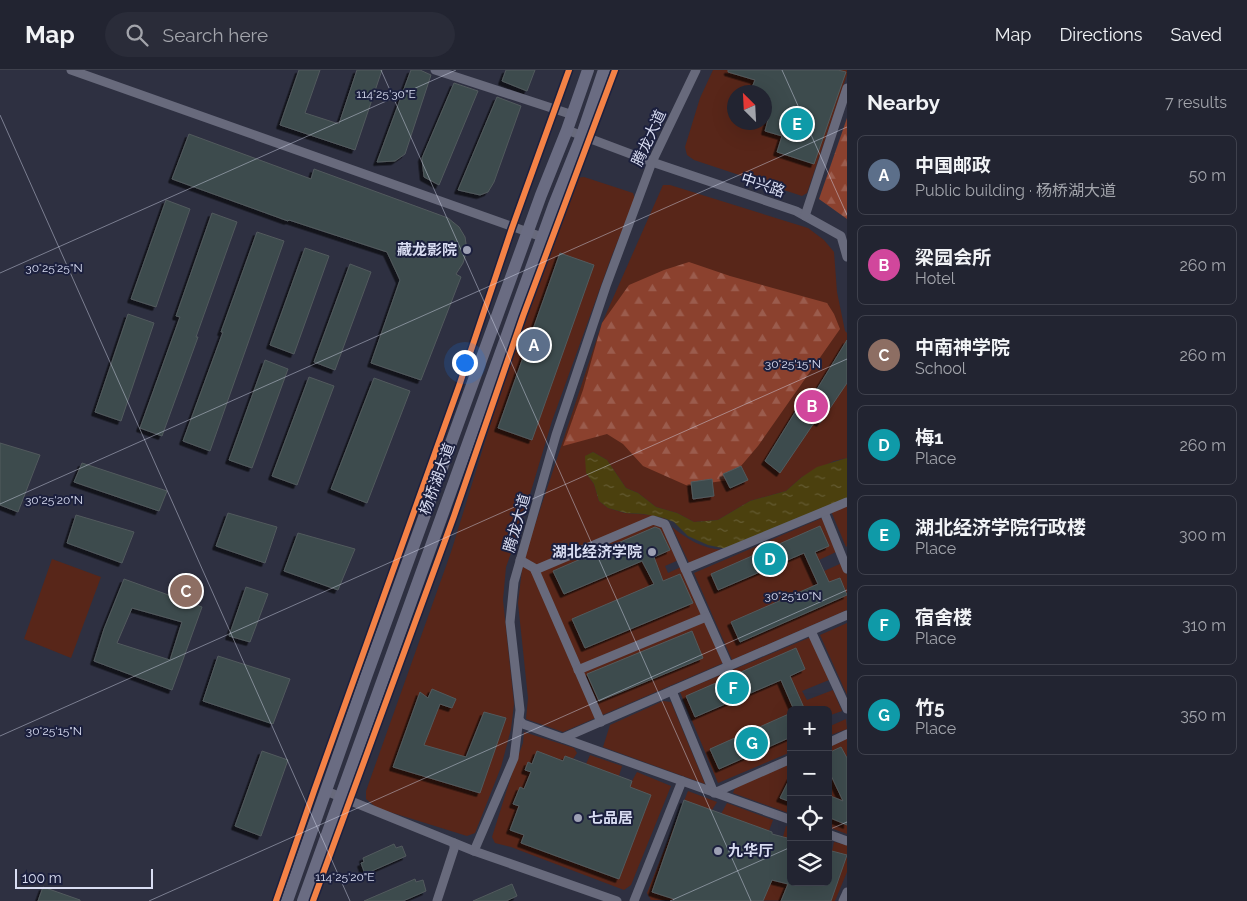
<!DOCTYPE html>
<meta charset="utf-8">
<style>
:root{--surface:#222431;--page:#2a2c39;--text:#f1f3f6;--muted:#a2a4ab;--line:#3f414d;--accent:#db2777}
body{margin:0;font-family:Raleway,"Noto Sans SC",sans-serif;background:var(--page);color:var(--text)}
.controls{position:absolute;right:15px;bottom:15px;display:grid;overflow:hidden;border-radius:8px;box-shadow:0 5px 20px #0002}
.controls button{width:45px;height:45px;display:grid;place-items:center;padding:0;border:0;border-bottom:1px solid var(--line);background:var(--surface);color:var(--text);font:25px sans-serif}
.compass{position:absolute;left:727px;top:15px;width:45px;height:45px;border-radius:50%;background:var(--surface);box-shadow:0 5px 20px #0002;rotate:336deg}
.scale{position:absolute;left:15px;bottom:12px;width:138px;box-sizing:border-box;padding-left:5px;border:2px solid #d9ddf2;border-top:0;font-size:14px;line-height:18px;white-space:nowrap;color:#d9ddf2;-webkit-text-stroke:4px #1c203e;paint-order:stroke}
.you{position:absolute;left:464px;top:292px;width:18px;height:18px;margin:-12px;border:4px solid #fff;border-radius:50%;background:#1a73e8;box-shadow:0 0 0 8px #1a73e833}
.badge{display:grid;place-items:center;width:32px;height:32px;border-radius:50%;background:var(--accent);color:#fff;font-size:16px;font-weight:700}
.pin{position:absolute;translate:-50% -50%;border:2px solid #fff;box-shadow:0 1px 5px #0006}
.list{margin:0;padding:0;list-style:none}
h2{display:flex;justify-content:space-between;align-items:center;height:65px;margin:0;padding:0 20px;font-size:21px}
h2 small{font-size:16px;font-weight:400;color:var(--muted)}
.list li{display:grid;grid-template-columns:32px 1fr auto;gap:15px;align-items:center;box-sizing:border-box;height:80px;margin:0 10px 10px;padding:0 10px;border:1px solid var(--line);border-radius:8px}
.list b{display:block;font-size:19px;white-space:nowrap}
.list p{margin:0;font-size:16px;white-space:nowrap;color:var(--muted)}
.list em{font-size:16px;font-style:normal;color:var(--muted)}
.icon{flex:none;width:28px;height:28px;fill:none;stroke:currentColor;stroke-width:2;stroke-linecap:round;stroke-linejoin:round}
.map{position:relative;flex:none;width:847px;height:831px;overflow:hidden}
header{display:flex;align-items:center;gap:30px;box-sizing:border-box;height:70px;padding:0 25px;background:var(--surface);border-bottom:1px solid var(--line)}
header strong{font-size:24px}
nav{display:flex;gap:28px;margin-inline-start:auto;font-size:18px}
.search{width:350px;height:45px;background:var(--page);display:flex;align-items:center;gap:12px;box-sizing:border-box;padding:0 18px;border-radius:28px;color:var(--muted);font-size:19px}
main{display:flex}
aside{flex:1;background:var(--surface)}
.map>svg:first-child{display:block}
</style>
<header>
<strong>Map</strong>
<div class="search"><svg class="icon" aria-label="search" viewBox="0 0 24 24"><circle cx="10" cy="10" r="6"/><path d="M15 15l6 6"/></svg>Search here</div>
<nav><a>Map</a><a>Directions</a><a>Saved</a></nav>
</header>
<main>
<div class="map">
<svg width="847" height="831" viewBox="0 0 847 831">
<defs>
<pattern id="forest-firs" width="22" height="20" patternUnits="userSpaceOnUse" patternTransform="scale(1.25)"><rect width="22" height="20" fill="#8b412e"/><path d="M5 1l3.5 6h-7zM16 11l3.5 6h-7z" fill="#9b5c4d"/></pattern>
<pattern id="water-ripples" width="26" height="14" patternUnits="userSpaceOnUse" patternTransform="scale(1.25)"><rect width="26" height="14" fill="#4b400e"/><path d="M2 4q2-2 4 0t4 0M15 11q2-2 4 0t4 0" fill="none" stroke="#645b32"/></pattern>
<filter id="shadow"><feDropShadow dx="-3.5" dy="3.5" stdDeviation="0" flood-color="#0009"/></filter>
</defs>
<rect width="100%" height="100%" fill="#2e3041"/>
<g fill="#582619" fill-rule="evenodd">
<path d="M713 0H847V5L807 123 802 126 694 90 687 85 685 77 700 28ZM734 22H764V52H734Z"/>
<path d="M584 107 633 123 635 129 612 185 552 351 519 461 506 497 503 530 514 634 511 659 501 697 475 763 467 766 377 738 366 729V721L451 482 505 307 576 108Z"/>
<path d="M663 115H670L808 158 824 170 834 182 837 222 845 261 847 263V388L834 391 802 407 786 421 750 431 718 450 694 452 677 443 656 437 638 423 626 418 607 390 593 382 586 386V403L594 414 599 431 608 438 625 443 653 445V450L535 500 579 602 704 550 723 593 563 662 526 649 528 628 518 533 523 491 602 253Z"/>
<path d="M847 434V476L846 477 831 441Z"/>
<path d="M664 448 681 489 665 496 668 503 683 496 703 545 579 596 539 501Z"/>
<path d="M822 448 836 482 819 490 824 501 842 493 847 505V540L732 590 694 503Z"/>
<path d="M672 457C689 470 701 478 723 480L690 495Z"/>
<path d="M52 489 101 507 71 588 24 569Z"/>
<path d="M847 553V625L820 565Z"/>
<path d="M811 567 829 610 802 621 807 630 833 620 842 641 828 646V640H791V682L718 713 680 622Z"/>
<path d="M663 631 671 632 705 714 603 677 610 655Z"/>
<path d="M846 649 847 659 828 666V657Z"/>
<path d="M524 662 574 678 577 683 573 689 586 694 590 685 622 696 619 706 632 711 637 702 671 716 631 815 624 820 511 777 495 773 492 767 514 697 523 673Z"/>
<path d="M847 668V764L828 757V676Z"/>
<path d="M791 693V744L733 723 735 718Z"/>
<path d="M688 721 717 732 712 740 721 744 727 733 773 750 759 788 776 792 786 756 791 758V812H828V780L832 781 834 772 847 775V802L835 831 651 830 647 823Z"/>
</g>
<g fill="url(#forest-firs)">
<path d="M847 48V149L819 129Z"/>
<path d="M689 192 730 206 827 233 834 244 840 259 758 376 729 410 688 416 643 396 623 374 607 364 563 376 583 320 602 253 629 215 664 200Z"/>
</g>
<path fill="url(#water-ripples)" d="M593 382 607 390 626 418 638 423 656 437 677 443 694 452 718 450 750 431 786 421 802 407 817 397 847 388V428L727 479 708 475 688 466 674 452 664 448 644 444 626 443 608 438 599 431 594 414 586 403 585 386Z"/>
<g fill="#3c4b4d" stroke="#525a5d" fill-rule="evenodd" filter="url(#shadow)">
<path d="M299 0H320L305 43 339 54 357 0H382L355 80 280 55Z"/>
<path d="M411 0H420L431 5 405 84 395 91 377 92Z"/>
<path d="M506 0H535L527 21 502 11Z"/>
<path d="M728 0H838L846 2 814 94 777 82 782 66 765 61 769 46 764 36V22H750L755 10 728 2Z"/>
<path d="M454 13 478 21 439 115 424 107 422 88Z"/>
<path d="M497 27 521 36 494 112 488 122 480 125 458 120Z"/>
<path d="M189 64 311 109 314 99 448 148 459 157 465 167 467 180 463 193 456 204 461 207 421 310 371 293 400 210 387 182 289 150 288 151 172 109Z"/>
<path d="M166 130 190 139 156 237 131 229Z"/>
<path d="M212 143 237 152 196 267H198L162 366 140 358 180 247 176 246Z"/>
<path d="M257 162 284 171 210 381 183 371 223 262H221Z"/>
<path d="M305 178 329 186 294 284 270 275Z"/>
<path d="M560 183 594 195 532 370 498 358Z"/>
<path d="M350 194 371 202 335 300 314 292Z"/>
<path d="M128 244 154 253 121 351 95 342Z"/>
<path d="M847 270V313L820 353 816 350 780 403 765 391 805 326 811 329Z"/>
<path d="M265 290 288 299 252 398 229 390Z"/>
<path d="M309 307 334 316 297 415 272 406Z"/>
<path d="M374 308 410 321 367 433 331 419Z"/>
<path d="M0 373 40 385 18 442 0 435Z"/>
<path d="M82 393 167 421 159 441 74 412Z"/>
<path d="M741 396 748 410 730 418 723 404Z"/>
<path d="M712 409 714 426 693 429 691 412Z"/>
<path d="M228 443 277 457 265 493 216 476Z"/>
<path d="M76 445 134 462 122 493 67 473Z"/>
<path d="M820 456 829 476 815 482 829 512 840 508 847 525 740 572 731 552 818 514 804 483 718 520 711 504Z"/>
<path d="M655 457 660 459 670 480 654 487 663 511 680 504 693 533 585 578 572 549 654 514 642 491 564 524 553 501Z"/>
<path d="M298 463 355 479 338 520 284 501Z"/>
<path d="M124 509 202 537 172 620 94 591 104 559ZM132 538 182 552 170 590 117 573Z"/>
<path d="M246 517 268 524 250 572 229 566Z"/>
<path d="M692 561 703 588 599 631 587 604Z"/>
<path d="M796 578 805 599 790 606 805 640H794L781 610 695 647 686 626Z"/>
<path d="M218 586 290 609 273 654 203 631Z"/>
<path d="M432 619 456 629 452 638 440 634 424 675 466 687 484 642 506 648 480 723 393 697 420 622 428 628Z"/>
<path d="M791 643V667L719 699 710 679Z"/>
<path d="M841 677 847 688V755L828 747V725L843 731 828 699V683Z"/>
<path d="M262 681 288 690 261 766 235 756Z"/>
<path d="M537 681 563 691 565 686 632 711 630 717 651 725 619 809 521 773 524 765 510 760 519 736 513 734 520 717 524 719 531 702 525 700 528 692 532 694Z"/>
<path d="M791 706V732L780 728Z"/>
<path d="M684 730 772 762V764L791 769V812H828V780L847 785 831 831H781L788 814 772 810 763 831H673L674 829 652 822Z"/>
<path d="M394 774 396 778 402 776 406 786 365 804 361 793 364 792 363 788Z"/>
<path d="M415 809 416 812 423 810 426 821 403 831H364Z"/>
<path d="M512 814 517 826 506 831H473Z"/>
<path d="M43 817 80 830V831H38Z"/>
</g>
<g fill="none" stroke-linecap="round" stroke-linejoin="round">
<g stroke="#686a7c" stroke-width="9">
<path d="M71 0 542 167"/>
<path d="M435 0 573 45"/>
<path d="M567 60 652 92 796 141 841 166 847 187"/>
<path d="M805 146 847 18"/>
<path d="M824 442 847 499"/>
<path d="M520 490 534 498 601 652"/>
<path d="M685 499 847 432"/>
<path d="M535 500 653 450 665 454 729 597"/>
<path d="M811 561 847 639"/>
<path d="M578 600 706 547"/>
<path d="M672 621 714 723 791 689"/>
<path d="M519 650 523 654 791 750"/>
<path d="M563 668 847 545"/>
<path d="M828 673 847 664"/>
<path d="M326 721 474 781 617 831"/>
<path d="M828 764 847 771"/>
<path d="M474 781 514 688 520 640 510 552 514 512 556 365 606 216 652 92 696 0"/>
<path d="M437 831 454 779V773"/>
<path d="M634 831 682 711"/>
<path d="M843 831 847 822"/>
</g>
<g stroke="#6a6c82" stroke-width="12">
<path d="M287 831 366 607 541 125 567 60 588 0"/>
<path d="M303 831 554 135 582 65 604 0"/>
</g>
<g stroke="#1c203e" stroke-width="9">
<g id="cycleway">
<path d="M276 831 314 721 459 316 512 158 569 0"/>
<path d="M313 831 454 446 523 246 615 0"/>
</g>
</g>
<use href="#cycleway" stroke="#f48246" stroke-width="6"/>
</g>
<path fill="none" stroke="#d9ddf2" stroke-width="1" stroke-opacity="0.45" d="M381 0 751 831M782 0 847 145M0 45 350 831M0 203 456 0M0 434 847 57M0 666 847 289M828 760 847 752M149 831 847 520M670 831 791 777"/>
<g fill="#9da0b4" stroke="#1c203e" stroke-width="2">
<circle cx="467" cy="180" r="5"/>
<circle cx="652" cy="482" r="5"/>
<circle cx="578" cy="748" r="5"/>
<circle cx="718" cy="781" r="5"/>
</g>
<g text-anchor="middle" stroke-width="4" stroke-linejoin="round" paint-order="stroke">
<g font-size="15" fill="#d9ddf2" stroke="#1c203e">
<text transform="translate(649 68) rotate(-65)" y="5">腾龙大道</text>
<text transform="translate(763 115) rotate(19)" y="5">中兴路</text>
<text transform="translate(437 409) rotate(-70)" y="5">杨桥湖大道</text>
<text transform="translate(517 453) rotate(-74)" y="5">腾龙大道</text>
</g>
<g font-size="15" font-weight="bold" fill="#d9ddf2" stroke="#1c203e" text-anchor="end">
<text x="457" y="185">藏龙影院</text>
<text x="642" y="487">湖北经济学院</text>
<text x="588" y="753" text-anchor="start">七品居</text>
<text x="728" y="786" text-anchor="start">九华厅</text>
</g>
</g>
<g font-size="12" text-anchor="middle" fill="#d9ddf2" stroke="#1c203e" stroke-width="4" stroke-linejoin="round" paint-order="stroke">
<text x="386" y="28">114°25'30"E</text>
<text x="54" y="202">30°25'25"N</text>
<text x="793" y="298">30°25'15"N</text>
<text x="54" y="434">30°25'20"N</text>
<text x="793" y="530">30°25'10"N</text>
<text x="54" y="665">30°25'15"N</text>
<text x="345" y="811">114°25'20"E</text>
</g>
</svg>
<div class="controls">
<button>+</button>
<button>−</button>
<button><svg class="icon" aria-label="locate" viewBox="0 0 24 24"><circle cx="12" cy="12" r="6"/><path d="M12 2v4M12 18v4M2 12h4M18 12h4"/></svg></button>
<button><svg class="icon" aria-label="layers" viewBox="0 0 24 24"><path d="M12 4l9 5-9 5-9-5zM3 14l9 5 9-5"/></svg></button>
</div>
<svg class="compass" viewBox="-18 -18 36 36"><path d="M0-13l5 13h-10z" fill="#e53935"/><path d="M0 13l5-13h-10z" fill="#a2a4ab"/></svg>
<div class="scale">100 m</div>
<div class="you"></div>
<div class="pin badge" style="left:534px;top:275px;background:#5c6f8a">A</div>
<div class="pin badge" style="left:812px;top:336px;background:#d1479c">B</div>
<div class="pin badge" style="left:186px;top:521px;background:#8d6e63">C</div>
<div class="pin badge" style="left:770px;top:489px;background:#0f9aa8">D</div>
<div class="pin badge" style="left:797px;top:54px;background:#0f9aa8">E</div>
<div class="pin badge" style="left:733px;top:618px;background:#0f9aa8">F</div>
<div class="pin badge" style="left:752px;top:673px;background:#0f9aa8">G</div>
</div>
<aside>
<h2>Nearby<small>7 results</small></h2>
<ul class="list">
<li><span class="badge" style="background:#5c6f8a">A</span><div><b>中国邮政</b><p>Public building · 杨桥湖大道</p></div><em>50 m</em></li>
<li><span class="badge" style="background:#d1479c">B</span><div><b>梁园会所</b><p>Hotel</p></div><em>260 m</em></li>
<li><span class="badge" style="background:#8d6e63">C</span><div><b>中南神学院</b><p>School</p></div><em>260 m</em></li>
<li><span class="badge" style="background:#0f9aa8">D</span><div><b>梅1</b><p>Place</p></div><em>260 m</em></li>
<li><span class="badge" style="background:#0f9aa8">E</span><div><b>湖北经济学院行政楼</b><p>Place</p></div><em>300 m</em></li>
<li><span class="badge" style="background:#0f9aa8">F</span><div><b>宿舍楼</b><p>Place</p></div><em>310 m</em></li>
<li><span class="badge" style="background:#0f9aa8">G</span><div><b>竹5</b><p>Place</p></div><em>350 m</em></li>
</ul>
</aside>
</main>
